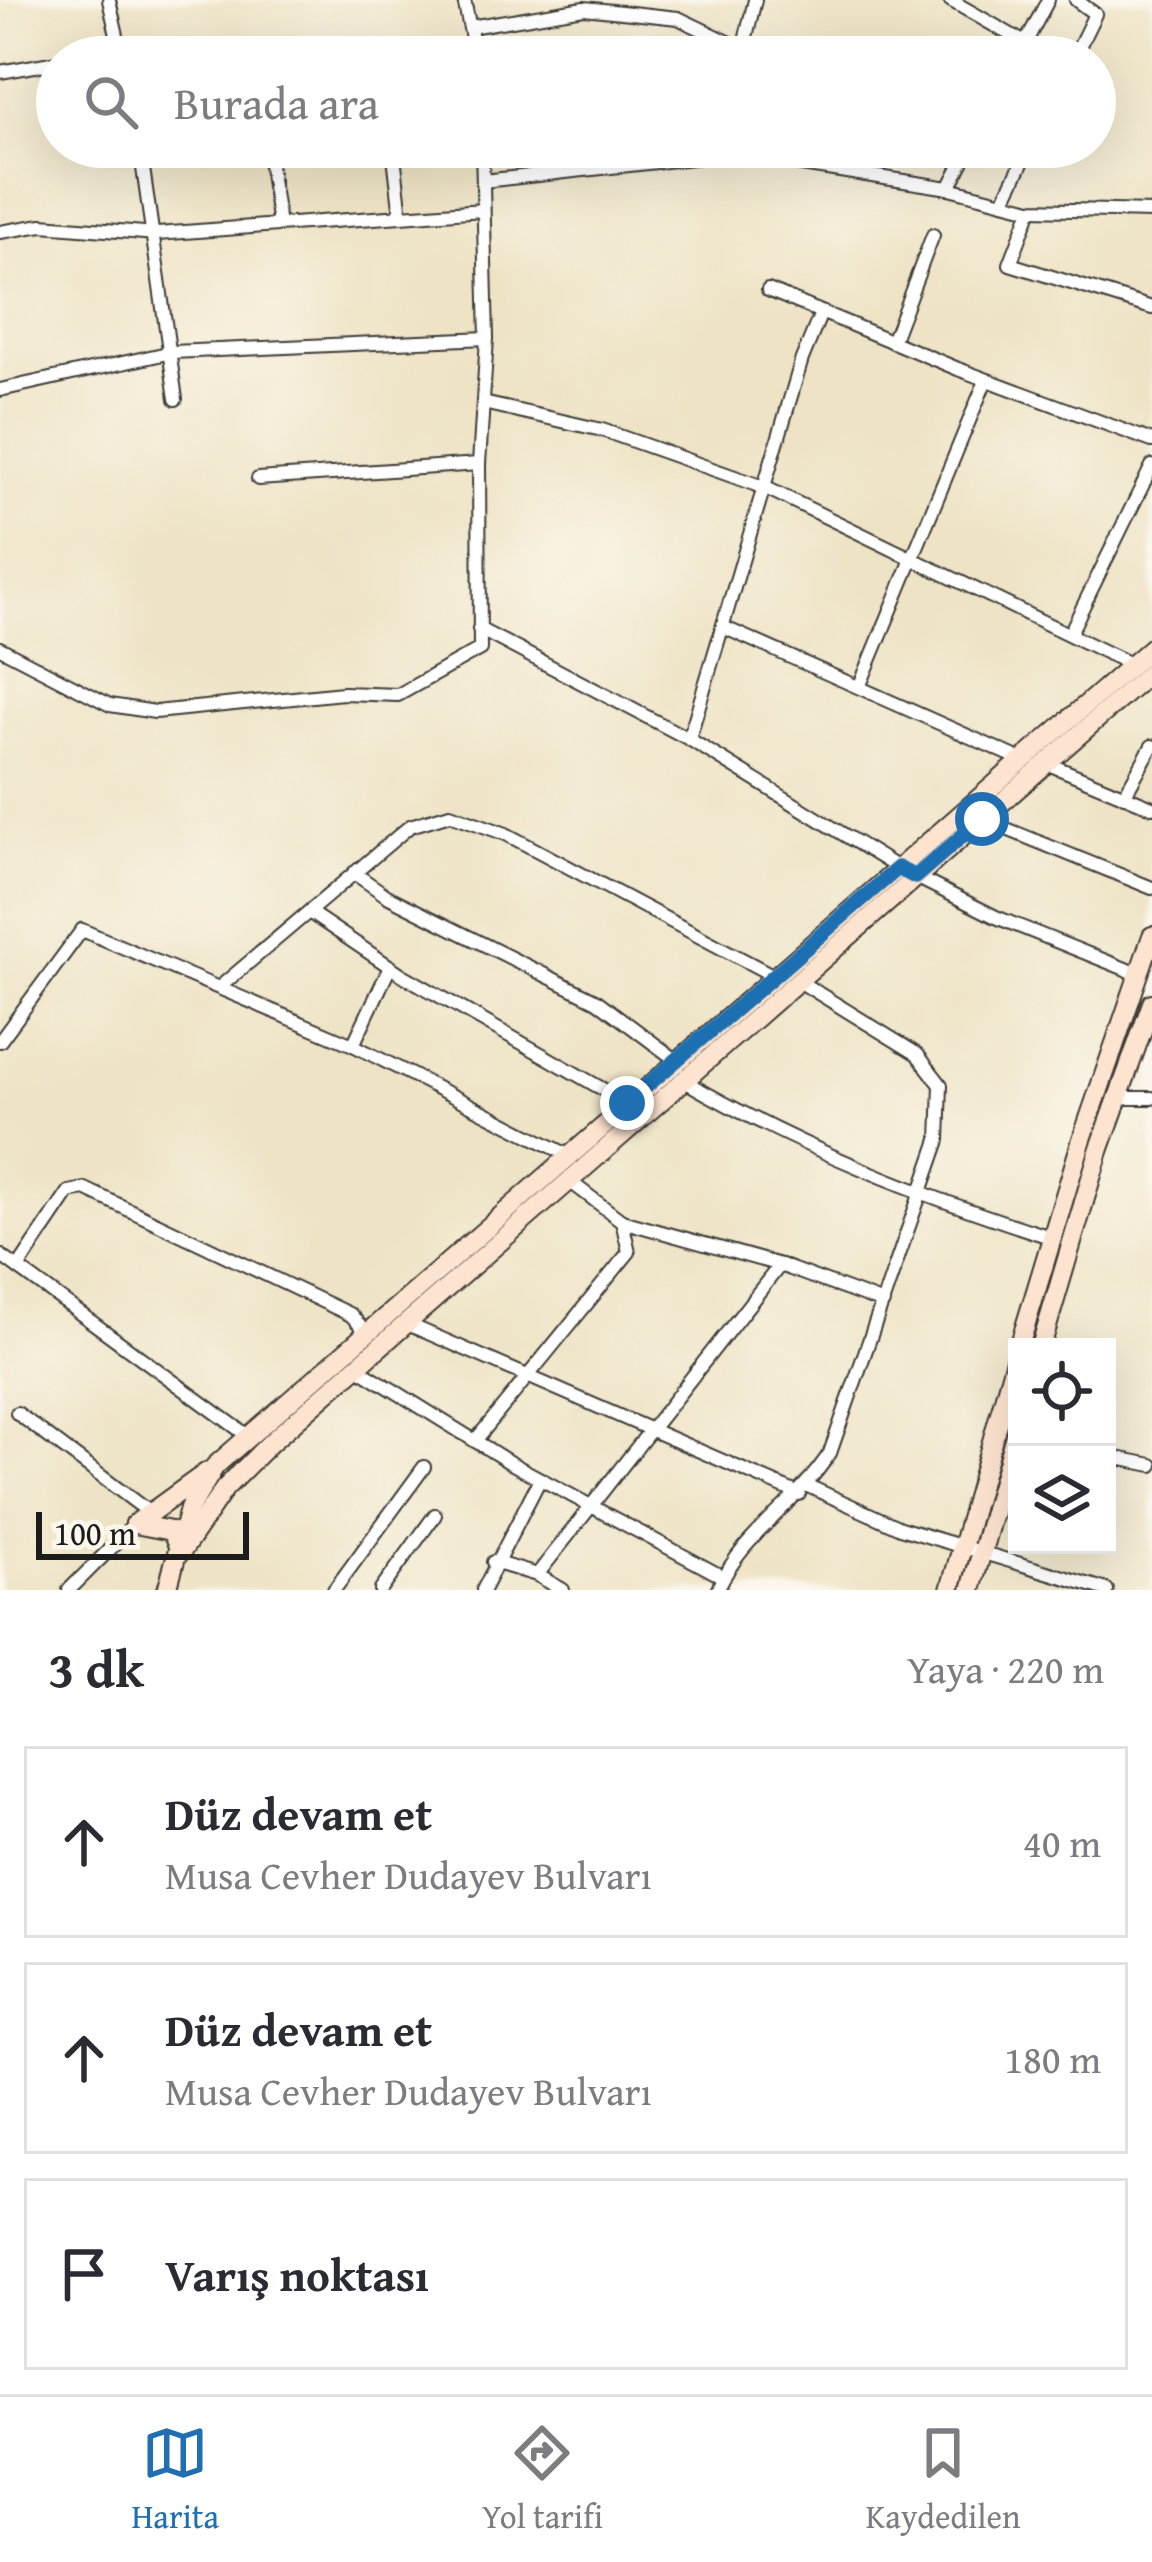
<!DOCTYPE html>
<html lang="tr">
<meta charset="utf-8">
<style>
:root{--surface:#fff;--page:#f7f7f7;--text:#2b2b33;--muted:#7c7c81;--line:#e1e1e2;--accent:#1f6fb2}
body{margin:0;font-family:"Gentium Book Plus",serif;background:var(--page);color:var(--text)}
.controls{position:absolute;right:36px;bottom:36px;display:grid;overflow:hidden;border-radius:0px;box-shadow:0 12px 48px #0002}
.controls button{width:108px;height:108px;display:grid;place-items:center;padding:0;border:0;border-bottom:3px solid var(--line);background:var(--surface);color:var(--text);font:60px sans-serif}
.scale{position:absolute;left:36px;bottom:30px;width:213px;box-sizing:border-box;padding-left:12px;border:6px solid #1c1c1c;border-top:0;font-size:33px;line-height:42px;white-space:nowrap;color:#1c1c1c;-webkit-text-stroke:9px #fbf7ec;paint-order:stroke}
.stop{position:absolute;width:36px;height:36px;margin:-27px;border:9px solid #1f6fb2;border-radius:50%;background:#fff}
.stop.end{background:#1f6fb2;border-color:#fff;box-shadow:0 3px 12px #0008}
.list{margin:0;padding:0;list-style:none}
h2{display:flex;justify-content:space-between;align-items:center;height:156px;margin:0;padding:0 48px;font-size:51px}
h2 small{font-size:39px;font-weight:400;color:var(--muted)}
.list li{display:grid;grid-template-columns:78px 1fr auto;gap:36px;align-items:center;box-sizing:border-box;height:192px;margin:0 24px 24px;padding:0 24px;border:3px solid var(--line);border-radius:0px}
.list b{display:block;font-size:45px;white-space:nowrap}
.list p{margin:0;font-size:39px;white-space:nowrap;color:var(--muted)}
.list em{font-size:39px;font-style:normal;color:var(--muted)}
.icon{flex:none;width:66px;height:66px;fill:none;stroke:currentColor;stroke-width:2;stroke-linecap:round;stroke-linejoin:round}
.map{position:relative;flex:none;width:1152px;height:1590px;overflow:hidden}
.search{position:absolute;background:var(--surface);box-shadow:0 12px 48px #0002;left:36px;right:36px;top:36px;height:132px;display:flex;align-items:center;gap:30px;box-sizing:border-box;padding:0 42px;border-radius:66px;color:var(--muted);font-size:45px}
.sheet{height:804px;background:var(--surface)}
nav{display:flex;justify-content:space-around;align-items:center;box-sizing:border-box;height:168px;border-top:3px solid var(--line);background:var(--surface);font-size:33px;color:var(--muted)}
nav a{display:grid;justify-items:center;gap:6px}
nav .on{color:var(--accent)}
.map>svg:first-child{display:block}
</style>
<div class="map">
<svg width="1152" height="1590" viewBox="0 0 1152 1590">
<rect width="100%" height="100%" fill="#fbf7ec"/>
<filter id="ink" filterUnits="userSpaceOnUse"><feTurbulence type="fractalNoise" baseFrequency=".00833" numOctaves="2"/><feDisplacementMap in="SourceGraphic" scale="24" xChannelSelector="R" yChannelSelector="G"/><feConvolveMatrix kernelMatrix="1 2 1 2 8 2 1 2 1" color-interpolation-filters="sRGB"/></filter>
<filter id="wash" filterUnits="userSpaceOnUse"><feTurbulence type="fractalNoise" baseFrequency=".004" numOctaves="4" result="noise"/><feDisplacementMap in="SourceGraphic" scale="48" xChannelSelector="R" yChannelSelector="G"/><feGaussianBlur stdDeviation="2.7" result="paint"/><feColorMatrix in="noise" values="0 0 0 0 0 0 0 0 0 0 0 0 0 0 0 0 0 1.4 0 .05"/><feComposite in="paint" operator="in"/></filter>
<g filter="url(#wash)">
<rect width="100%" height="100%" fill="#eee3c5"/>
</g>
<g filter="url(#ink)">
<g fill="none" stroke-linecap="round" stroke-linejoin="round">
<g stroke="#3c3a35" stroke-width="16">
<g id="street">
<path d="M109 0 122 57"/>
<path d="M464 0 476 57"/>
<path d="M950 0 1025 43"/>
<path d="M470 27 584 8 678 18 743 49"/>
<path d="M83 57 167 52 264 57"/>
<path d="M741 57 755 0"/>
<path d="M1018 57 1048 0"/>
<path d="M1074 57 1095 14 1076 0"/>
<path d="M0 72 57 62"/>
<path d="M140 147 176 399"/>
<path d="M267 147 279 225"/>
<path d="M393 147 401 216"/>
<path d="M483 181 730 154 949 188 1031 209 1152 212"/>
<path d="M949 188 970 147"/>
<path d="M1003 202 1030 147"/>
<path d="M1031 209 1010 264 1152 308"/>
<path d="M0 232 42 225 157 234 483 210"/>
<path d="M768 290 958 369 1152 441"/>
<path d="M892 342 933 235"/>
<path d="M0 390 172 352 487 338"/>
<path d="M483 403 602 430 766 488 1132 665"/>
<path d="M258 479 479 464"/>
<path d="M723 627 1022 760"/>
<path d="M479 629 689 739 898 868 996 917 1138 974"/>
<path d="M1071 631 1152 466"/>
<path d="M0 648 110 705 155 712 343 693 398 695 480 649 479 464 487 338 482 147"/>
<path d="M860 685 986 380"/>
<path d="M689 739 802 359 821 313"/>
<path d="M1046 763 1152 807"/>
<path d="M1124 796 1152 746"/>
<path d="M982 819 1152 888"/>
<path d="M354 873 387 896 597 1001 676 1060"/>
<path d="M309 912 401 974 627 1103"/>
<path d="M221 986 410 826 450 814 506 834 774 976"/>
<path d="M0 1041 82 930 353 1045 568 1155"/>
<path d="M353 1045 390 967"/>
<path d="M681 1079C800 1148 920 1196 1050 1237"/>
<path d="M1118 1098H1152"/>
<path d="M568 1180 622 1221 780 1265 883 1303"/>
<path d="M0 1255 248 1436"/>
<path d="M18 1268 69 1192 85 1189 351 1315 366 1332"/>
<path d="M405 1323 799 1494"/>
<path d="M356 1367 509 1462 723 1577"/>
<path d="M17 1413 150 1513"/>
<path d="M475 1441 629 1252 622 1221"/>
<path d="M1107 1456 1152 1465"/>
<path d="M808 1486 900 1528 1107 1590"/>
<path d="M493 1562 537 1575 780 1265"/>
<path d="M537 1575 563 1590"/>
<path d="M69 1590 135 1524"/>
<path d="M334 1590 424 1467"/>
<path d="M381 1590 435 1515"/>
<path d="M483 1590 540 1479"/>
<path d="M717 1590C744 1532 795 1506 830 1453L939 1140 941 1085 917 1054 797 980"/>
</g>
</g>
<g stroke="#3c3a35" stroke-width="22">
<g id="secondary">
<path d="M1019 1347 1082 1139 1152 936"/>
<path d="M1041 1347 1099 1151 1152 1003"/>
<path d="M135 1524 207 1472"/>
<path d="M135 1524 171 1531 181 1552"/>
<path d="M184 1548 225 1488 271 1442 1152 671"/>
<path d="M167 1590 189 1509 215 1466 1152 647"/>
<path d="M950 1590 1017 1353"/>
<path d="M971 1590 1017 1428"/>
</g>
</g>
<use href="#street" stroke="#fff" stroke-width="12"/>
<use href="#secondary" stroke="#fde4d0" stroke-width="18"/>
</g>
</g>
<g fill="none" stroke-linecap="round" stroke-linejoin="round" filter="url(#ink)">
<path stroke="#1f6fb2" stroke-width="15" d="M627 1103 898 868 915 877 982 819"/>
</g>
</svg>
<div class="controls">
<button><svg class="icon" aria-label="locate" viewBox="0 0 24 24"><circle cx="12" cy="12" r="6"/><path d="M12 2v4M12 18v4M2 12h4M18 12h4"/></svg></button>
<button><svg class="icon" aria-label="layers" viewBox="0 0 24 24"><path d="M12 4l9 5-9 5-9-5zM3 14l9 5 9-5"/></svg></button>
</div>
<div class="scale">100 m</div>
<div class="stop" style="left:982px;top:819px"></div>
<div class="stop end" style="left:627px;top:1103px"></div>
<div class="search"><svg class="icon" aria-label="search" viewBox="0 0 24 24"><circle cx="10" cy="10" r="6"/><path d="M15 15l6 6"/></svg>Burada ara</div>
</div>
<section class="sheet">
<h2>3 dk<small>Yaya · 220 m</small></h2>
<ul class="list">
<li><svg class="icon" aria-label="ahead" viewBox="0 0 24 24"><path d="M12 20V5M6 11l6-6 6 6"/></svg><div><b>Düz devam et</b><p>Musa Cevher Dudayev Bulvarı</p></div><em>40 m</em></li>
<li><svg class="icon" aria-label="ahead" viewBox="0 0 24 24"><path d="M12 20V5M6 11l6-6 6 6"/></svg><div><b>Düz devam et</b><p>Musa Cevher Dudayev Bulvarı</p></div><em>180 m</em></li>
<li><svg class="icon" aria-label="arrive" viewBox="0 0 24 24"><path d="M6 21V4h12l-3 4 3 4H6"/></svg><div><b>Varış noktası</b></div></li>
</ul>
</section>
<nav>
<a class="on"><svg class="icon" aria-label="map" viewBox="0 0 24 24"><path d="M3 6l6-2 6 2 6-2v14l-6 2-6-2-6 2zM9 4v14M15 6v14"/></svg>Harita</a>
<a><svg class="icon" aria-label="directions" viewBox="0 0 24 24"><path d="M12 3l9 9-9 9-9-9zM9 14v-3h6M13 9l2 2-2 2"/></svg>Yol tarifi</a>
<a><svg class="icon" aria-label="saved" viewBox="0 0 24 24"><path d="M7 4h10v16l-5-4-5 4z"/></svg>Kaydedilen</a>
</nav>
